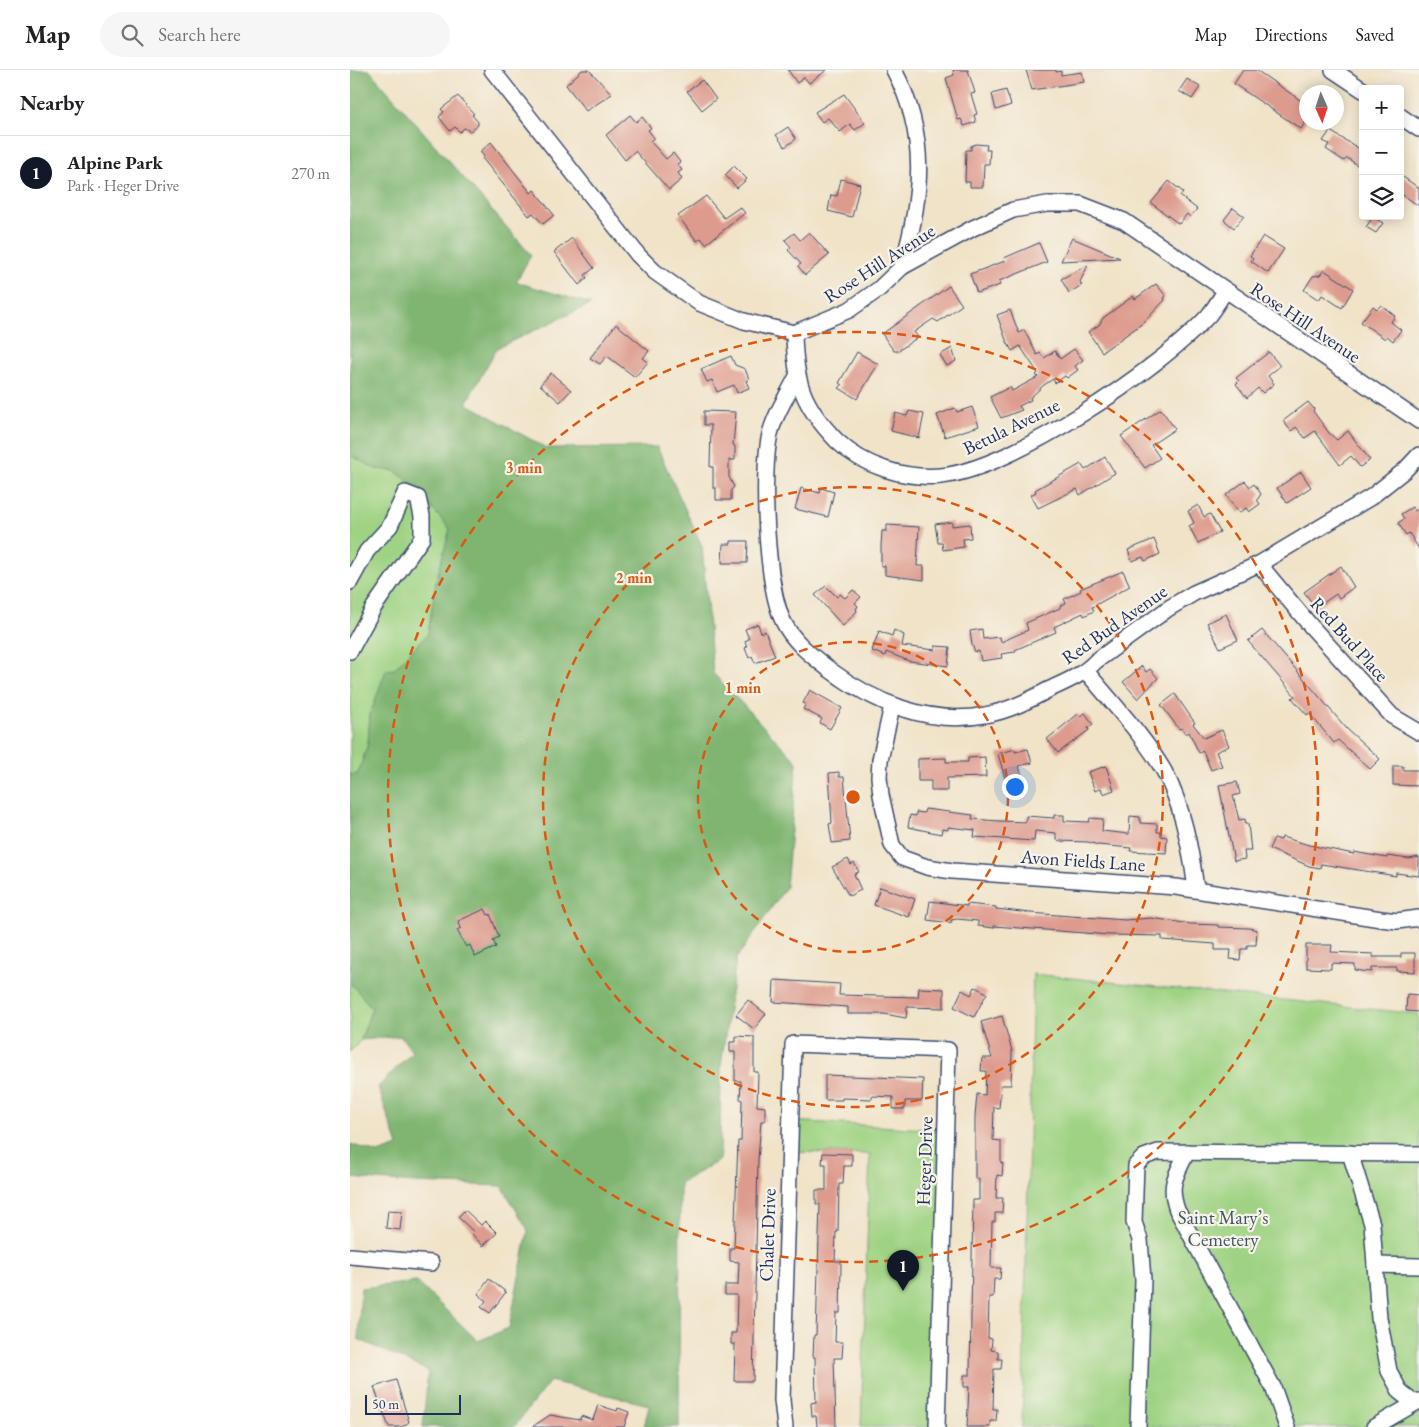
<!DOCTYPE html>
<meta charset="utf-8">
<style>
:root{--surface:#fff;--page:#f6f6f6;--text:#202124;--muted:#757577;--line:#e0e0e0;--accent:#111827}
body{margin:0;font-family:"EB Garamond",serif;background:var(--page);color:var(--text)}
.controls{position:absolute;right:15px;top:15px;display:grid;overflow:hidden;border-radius:5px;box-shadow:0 2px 12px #0003}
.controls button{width:45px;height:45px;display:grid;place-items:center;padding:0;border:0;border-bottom:1px solid var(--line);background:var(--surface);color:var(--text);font:25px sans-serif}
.compass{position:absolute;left:949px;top:15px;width:45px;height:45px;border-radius:50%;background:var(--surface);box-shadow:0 2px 12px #0003;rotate:177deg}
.scale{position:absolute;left:15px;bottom:12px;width:96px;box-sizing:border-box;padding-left:5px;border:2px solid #1b2f5e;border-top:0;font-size:14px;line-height:18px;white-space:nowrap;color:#1b2f5e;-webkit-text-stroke:4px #f7f3e8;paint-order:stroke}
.you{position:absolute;left:664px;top:716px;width:18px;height:18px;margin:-12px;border:4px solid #fff;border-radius:50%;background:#1a73e8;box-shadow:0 0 0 8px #1a73e833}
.badge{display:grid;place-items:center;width:32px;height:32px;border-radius:50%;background:var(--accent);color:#fff;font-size:16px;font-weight:700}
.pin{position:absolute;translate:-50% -41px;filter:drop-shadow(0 1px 2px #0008)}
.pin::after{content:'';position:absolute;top:26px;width:18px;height:15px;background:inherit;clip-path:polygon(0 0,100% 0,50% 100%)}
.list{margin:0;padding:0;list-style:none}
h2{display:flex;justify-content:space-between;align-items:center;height:65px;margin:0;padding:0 20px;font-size:21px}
h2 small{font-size:16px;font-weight:400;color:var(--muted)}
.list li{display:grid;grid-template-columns:32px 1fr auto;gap:15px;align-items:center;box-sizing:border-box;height:75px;padding:0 20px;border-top:1px solid var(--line)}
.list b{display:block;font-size:19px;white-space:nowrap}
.list p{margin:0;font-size:16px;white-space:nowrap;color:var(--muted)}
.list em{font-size:16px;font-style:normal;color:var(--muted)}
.icon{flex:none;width:28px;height:28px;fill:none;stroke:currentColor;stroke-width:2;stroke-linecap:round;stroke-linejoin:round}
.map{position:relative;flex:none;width:1069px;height:1357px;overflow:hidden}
header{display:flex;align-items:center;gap:30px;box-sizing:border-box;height:70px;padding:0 25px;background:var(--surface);border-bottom:1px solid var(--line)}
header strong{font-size:24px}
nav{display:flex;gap:28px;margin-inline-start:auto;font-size:18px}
.search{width:350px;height:45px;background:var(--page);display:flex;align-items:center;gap:12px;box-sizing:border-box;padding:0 18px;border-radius:28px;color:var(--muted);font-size:19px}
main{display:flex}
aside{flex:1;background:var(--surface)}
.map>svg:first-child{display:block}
</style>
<header>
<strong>Map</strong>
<div class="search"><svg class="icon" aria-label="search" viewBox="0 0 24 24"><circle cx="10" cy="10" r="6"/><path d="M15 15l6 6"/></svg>Search here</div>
<nav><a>Map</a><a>Directions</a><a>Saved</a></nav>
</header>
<main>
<aside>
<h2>Nearby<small></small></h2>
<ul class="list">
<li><span class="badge">1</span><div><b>Alpine Park</b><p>Park · Heger Drive</p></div><em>270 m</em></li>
</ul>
</aside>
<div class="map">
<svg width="1069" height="1357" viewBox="0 0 1069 1357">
<rect width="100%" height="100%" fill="#f7f3e8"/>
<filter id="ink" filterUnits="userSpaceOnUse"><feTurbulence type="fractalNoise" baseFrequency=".02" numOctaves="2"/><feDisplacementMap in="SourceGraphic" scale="10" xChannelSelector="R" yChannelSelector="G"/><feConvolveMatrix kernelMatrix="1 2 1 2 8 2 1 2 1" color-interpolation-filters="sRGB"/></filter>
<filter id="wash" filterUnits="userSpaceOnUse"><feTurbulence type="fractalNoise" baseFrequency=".0096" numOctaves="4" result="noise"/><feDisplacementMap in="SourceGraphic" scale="20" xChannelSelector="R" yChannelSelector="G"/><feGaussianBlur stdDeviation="1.12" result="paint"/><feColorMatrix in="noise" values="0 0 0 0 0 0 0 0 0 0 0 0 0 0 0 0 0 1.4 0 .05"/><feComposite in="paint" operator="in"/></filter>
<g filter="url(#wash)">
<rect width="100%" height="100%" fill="#f0e3c8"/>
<g fill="#9fd383" stroke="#5d8170">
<path d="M1 385 26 399 45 400 59 412 100 459 86 512 78 564 44 599 20 645 18 674 8 704 0 705Z"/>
<path d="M683 904 1069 944V1357H672Z"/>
<path d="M0 912 22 938 11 970 0 982Z"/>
<path d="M441 1051 595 1060 587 1357H511L520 1084 440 1082Z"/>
</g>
<path fill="#7fb571" stroke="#4d7268" d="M0 0H19L181 185 166 212 241 234 147 278 116 333 196 378 307 377 352 476 363 603 447 692 436 817 386 889 371 996 370 1090 330 1113 329 1357H294L299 1335 200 1311 164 1357H73L78 1301 8 1269 11 1218 67 1212 128 1271 159 1258 178 1160 152 1116 65 1113 0 1108V1074L28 1083 48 1076 28 1017 62 982 51 966 11 970 22 938 0 912V705L8 704 18 674 20 645 36 600 44 599 78 564 86 512 100 459 59 412 45 401 26 399 0 385Z"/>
<g id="blocks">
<g fill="#dd9b8e">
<path d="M232 0H239L262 24 236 41 216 15Z"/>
<path d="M438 0H477L459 13 454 7 447 13Z"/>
<path d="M603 0H618L625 23 621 24 627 44 624 45 626 52 614 56 611 49 608 50 596 8 604 5Z"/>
<path d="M676 0H706V2L711 1V5L732 2 734 12 682 20Z"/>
<path d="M893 0H906L956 34V51L951 59 884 14Z"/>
<path d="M837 9 850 17 842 29 829 21Z"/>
<path d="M352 10 366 29 352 40 337 21Z"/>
<path d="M656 20 661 35 646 40 642 24Z"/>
<path d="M494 24 515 53 505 60 500 54 490 62 478 48 472 52 465 42Z"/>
<path d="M108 26 124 44 122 45 128 52V55L120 61 114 58 110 62 105 57 100 61 89 47 94 42 91 39Z"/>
<path d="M280 45 286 52 292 47 301 58 298 60 304 68 300 71 316 89 323 83 330 92 327 94 332 100 328 103 332 109 319 120 285 81 275 90 256 65Z"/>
<path d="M438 57 446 69 435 77 426 65Z"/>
<path d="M980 61 1013 81V99L997 88 994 91 976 79 979 74 973 71Z"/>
<path d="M141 72 181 123 184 120 204 145 193 154 183 143 179 146 132 88 134 86 130 82Z"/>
<path d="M626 74 637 75 636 80H640L639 94H634L633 117H620V112H615L616 80H621V76Z"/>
<path d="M384 96 397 109 387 118 375 105Z"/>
<path d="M1050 105 1069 118V136L1050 123Z"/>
<path d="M491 109 510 114 502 147 478 141 481 125 487 126Z"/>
<path d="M819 111 833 122 830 126 847 139 840 147 837 144 829 154 801 133Z"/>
<path d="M356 126 374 148 390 137 395 143 356 174 351 168 347 171 328 146Z"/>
<path d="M883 138 894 146 884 158 874 150Z"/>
<path d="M1023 147 1033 153 1026 163 1016 157Z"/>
<path d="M459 162 479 185 455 205 448 196 451 194 438 180 441 177 435 170 444 163 450 170Z"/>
<path d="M913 166 934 179 918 203 901 191 903 188 900 186Z"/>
<path d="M222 168 244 198 235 205 237 208 229 215 204 182Z"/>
<path d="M722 168 770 188 711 191Z"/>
<path d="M689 173 697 192 649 211 650 215 627 223 620 204 655 191 654 188Z"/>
<path d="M738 195 730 212 732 215 719 223 711 209Z"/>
<path d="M974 200 1003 219 992 238 972 225 969 230 954 220 963 206 970 205Z"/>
<path d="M806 214 816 226 814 228 815 230 793 253 752 282 738 262 749 255 753 248 783 226 785 229Z"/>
<path d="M599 216 612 235 588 252 583 249 564 262 568 267 548 281H544L532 264Z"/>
<path d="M1031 235 1045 246 1041 252 1051 260 1043 271 1037 266 1035 269 1011 252 1023 236 1027 239Z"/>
<path d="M660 240 669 263 674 260 687 285 690 283 694 288 705 281 710 289 724 279 733 290 725 296 728 300 717 308 715 306 705 313 703 309 694 315 680 328 681 330 669 336 672 340 651 348 640 327 660 317 662 321 688 307 686 305 688 303 670 276 662 281 656 270 647 245Z"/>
<path d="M266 254 299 281 293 288 298 292 285 307 257 286 250 294 240 288Z"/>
<path d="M602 278 606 291 597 296 590 285Z"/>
<path d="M507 282 528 294 507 329 489 318 492 315 489 313Z"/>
<path d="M919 282 930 296 918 306 924 314 913 323 908 318 897 328 886 314 889 311 886 308Z"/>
<path d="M381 286 385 295 395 299 399 309 396 311 399 318 387 323 384 315 367 322 362 310 357 312 351 299Z"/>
<path d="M201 303 221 320 210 332 190 315Z"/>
<path d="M958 332 964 339 963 341 979 363 987 370 998 361 1020 390 1010 397 1001 386 990 395 965 361 955 368 946 357 941 361 933 351Z"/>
<path d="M622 337 629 356 595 367 587 345 605 338 607 342Z"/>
<path d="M811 339 825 359 801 375 810 388 795 398 771 366Z"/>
<path d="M354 341 386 342 383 375 385 376V390H379V407L384 417 381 420V430H366V418H363V397H360L361 355H354Z"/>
<path d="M559 341 574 344 569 368 541 361 545 343 557 346Z"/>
<path d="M755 387 765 403 730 425 727 419 688 438 681 425 686 422 685 420 731 394 735 400Z"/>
<path d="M951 402 961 417 937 433 927 418Z"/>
<path d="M895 411 900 417 904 414 911 424 907 430 910 434 899 442 896 438 889 443 876 425Z"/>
<path d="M451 418 470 423 471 418 484 422 478 447 445 439Z"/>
<path d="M848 435 854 447 860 444 870 462 848 473 839 456 844 453 838 441Z"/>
<path d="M1062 437 1065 441 1069 438V479L1059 463 1056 465 1048 453 1054 449 1051 444Z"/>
<path d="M602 452V456L620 454 621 468 613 469 614 477 593 480 592 473H588L585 454Z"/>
<path d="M537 455 569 457 567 496H574V510L535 505V496H531V476L532 461H537Z"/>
<path d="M804 469 810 484 795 491 793 487 782 491 778 480Z"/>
<path d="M381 471H398L397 493H372L373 474H381Z"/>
<path d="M991 496 1004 517 989 528 986 524 966 538 954 522Z"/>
<path d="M773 501 780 516 742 537 744 541 734 546 733 543 704 557 706 562 665 580V582L651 584 652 588 631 591 629 581 625 582 622 575 620 561 632 559 633 569 650 567 651 572 678 560 676 553 710 538V536L716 533 714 529 731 521 730 519Z"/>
<path d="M476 516 487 527 490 524 495 528 503 520 511 527 505 533 508 536 506 539 507 541 493 556 465 525Z"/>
<path d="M876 544 888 570 870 578 857 553Z"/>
<path d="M408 554 411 563 415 561 425 586 405 593 402 586 399 588 395 578 397 577 395 571 399 569 395 559Z"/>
<path d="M544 560 554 565 552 576 585 580V576L600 577 598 596 559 591 536 582 535 586 522 581 529 561 542 566Z"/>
<path d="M912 560 997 659 1030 689 1020 699 988 670 984 673 959 643 957 645 942 628 945 626 898 571Z"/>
<path d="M792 596 796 602 800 599 808 608 788 629 773 612Z"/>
<path d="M460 620 492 638 480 659 470 653 472 649 453 639 456 634 453 633Z"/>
<path d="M825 624 845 653 843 654 854 668 872 660 879 676 866 682 872 696 861 700 853 681 849 683 839 662 836 664 831 658 829 659 811 635Z"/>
<path d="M735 643 743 654 738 658 739 660 708 683 697 669 728 644 730 646Z"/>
<path d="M665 679V682L678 679 682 693 669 696 672 706 656 711 648 684Z"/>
<path d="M635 687 636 707 597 708V721H581V711H568V689L596 688V692H618V688Z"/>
<path d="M756 696 764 720 753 724 751 718 745 721 738 702Z"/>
<path d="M1043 696H1053V700H1069V716L1043 715Z"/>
<path d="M489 702V707H494L500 771 482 773 479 754 482 753 479 703Z"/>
<path d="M887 712 890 724 883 726 889 750 895 749 896 754H898L901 781H894L895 789 884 791 869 715Z"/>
<path d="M575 739 623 745 622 749 649 751 676 752V746L704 748V745H714V751L739 752 740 748 753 749 752 761 779 764 780 746 790 747V753L807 754V762H811V766L817 767 816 783 780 781 781 778 748 775 738 772 709 771 706 769V763L685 761 684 771 624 767 625 760 598 757V760L592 759 591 764 558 757 560 745 566 746V742L574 743Z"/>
<path d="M932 767 959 775 1004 784V782L1037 788V786L1059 789 1069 787V806L1046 803V806L971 794 970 798 959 796 919 779 924 768 931 770Z"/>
<path d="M498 789 501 795 504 793 509 802 504 804 511 820 499 826 482 797Z"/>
<path d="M530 817 565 829 559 847 524 835Z"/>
<path d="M580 831 617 836V834L646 837V839L680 843 775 850 801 848 841 854 868 855V857L899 858 907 860 906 875H897V879H891L890 890 880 889 881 880H865V874L812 870V866L760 865 644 856V858L628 856V851L607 849 601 850V853L577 850Z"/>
<path d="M135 839 138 845 140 844 149 867 143 870 146 877 125 887 120 875 116 877 107 860 111 858 108 851Z"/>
<path d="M956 875H982L981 882 1023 884V887H1051V883H1065V902L1047 901V898H1022V902L1012 901 1005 900V894L981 893V899L956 898Z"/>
<path d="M424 910 490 914 489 925 568 927 569 918 594 919V938L557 937 556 948 534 944H498V937L423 932Z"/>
<path d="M625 917 637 923 624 947 604 937 612 920 621 925Z"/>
<path d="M1057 924 1069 925V942L1056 941Z"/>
<path d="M398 930 416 944 404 959 386 945Z"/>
<path d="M652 946 662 981 661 1015H651L649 1038 644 1037 643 1070 651 1071V1093H653L652 1106 647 1105 646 1128H653L652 1143H645V1152H642L641 1198H651L650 1209H644L643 1227H639L638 1268 642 1269 641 1280 648 1281V1289H652L651 1299H644L643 1339H647L646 1351H640V1357H617L619 1317H614V1305H620L623 1130H629V1109H625V1046L627 1024 635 1025 636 1001H631L632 988H642L631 952Z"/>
<path d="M386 966 404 967V1002H408L407 1036 415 1037V1051H411L408 1090 403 1311H384L385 1274H381V1263H386L387 1225H375V1215H388L389 1192 380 1191V1178H384L388 1071H391L392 1030 390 1029 391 1011H385V982H380V972H386Z"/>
<path d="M475 1005 573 1009 572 1031H555V1039H543V1027L522 1026V1029L492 1028V1030H475Z"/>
<path d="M473 1083 502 1084V1096H494L493 1114H489L488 1162H486L485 1191H491V1194L490 1243H486L485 1272H493L492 1288H484L486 1357H467L466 1346H462L461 1333 466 1332 465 1287H463L464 1265H466L470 1134H466V1120H476V1094H472Z"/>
<path d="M38 1140 52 1141 50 1160 36 1158Z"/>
<path d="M115 1140 131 1155 135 1151 147 1163 133 1176 122 1164 124 1162 108 1147Z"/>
<path d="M139 1209 156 1222 140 1243 131 1237 136 1231 128 1224Z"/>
<path d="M46 1310 59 1352 52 1357H39L24 1317Z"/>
<path d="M248 1335 267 1341 268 1338 279 1342 274 1357H182L200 1345 230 1350 231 1346 243 1350Z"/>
</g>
</g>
</g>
<g filter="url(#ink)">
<use href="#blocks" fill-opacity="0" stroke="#3b4a6e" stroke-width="1"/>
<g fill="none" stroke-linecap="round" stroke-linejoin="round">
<g stroke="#3b4a6e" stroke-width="18">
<g id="minor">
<path d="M142 0 288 185 305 202 349 233 394 251 444 263 499 240 529 219 552 197 623 158 663 140 697 134H730L774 151 1069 351"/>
<path d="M544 0C579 66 572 128 552 197"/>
<path d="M983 0 1013 20"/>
<path d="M1050 46 1069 59"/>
<path d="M444 263C445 312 452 335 487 371 514 397 555 409 591 406 663 399 809 299 858 246 864 239 870 229 875 221"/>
<path d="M447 306C438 325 425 343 420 364 411 402 416 516 433 551 443 572 462 586 480 600 523 632 580 656 635 645 658 641 678 631 698 620 715 612 733 605 746 591L819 538 844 523 909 494 1021 427 1055 400 1069 385"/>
<path d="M909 494 959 554 1042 646 1069 662"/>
<path d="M0 512 17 481 40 456 55 423 68 428 72 446V468L24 537 0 581"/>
<path d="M736 601C762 633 793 665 814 701 833 736 841 780 846 819"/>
<path d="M542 636 530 690 529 707 531 725 542 775 552 788 577 797 602 801 826 817 1031 849 1047 851 1069 848"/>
<path d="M837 1082C826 1106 818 1114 827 1140L923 1317 937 1357"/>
<path d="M1000 1083 1022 1154 1029 1248 1039 1301 1051 1323 1064 1333"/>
<path d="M0 1186 81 1193"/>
<path d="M1025 1195 1069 1196"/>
<path d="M435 1357 432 1330 443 974 598 980 587 1357"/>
<path d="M788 1357 793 1210 790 1170 784 1152 786 1095 794 1087 808 1082 1069 1084"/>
<path d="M1024 1357 1069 1331"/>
</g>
</g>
<use href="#minor" stroke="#fff" stroke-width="15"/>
</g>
</g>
<g fill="none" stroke="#de5710" stroke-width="2.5" stroke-dasharray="9 6">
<circle cx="503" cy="727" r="155"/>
<circle cx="503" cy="727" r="310"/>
<circle cx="503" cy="727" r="465"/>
</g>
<g text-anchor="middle" stroke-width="4.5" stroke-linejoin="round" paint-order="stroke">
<g font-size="19" fill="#1b2f5e" stroke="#f7f3e8">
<text transform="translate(529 193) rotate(-33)" y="7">Rose Hill Avenue</text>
<text transform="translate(956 252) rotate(34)" y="7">Rose Hill Avenue</text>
<text transform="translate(661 356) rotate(-26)" y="7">Betula Avenue</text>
<text transform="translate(764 554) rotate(-35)" y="7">Red Bud Avenue</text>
<text transform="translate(1000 569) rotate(48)" y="7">Red Bud Place</text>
<text transform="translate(733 790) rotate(4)" y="7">Avon Fields Lane</text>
<text transform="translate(574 1091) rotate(-88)" y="7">Heger Drive</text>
<text transform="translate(417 1165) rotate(-88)" y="7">Chalet Drive</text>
</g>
<g font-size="19" fill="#3c5867" stroke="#f7f3e8">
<text x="873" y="1154">Saint Mary’s<tspan x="873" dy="22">Cemetery</tspan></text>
</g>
</g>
<circle cx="503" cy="727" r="8" fill="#de5710" stroke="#f7f3e8" stroke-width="2.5"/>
<g font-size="15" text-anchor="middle" font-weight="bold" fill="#de5710" stroke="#f7f3e8" stroke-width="4.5" stroke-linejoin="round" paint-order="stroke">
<text x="174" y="403">3 min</text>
<text x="284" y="513">2 min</text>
<text x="393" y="623">1 min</text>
</g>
</svg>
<div class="controls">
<button>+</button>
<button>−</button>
<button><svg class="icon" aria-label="layers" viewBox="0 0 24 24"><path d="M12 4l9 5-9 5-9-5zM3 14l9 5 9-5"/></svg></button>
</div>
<svg class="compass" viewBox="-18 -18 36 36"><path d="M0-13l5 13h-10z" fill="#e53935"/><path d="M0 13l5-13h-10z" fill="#757577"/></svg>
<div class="scale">50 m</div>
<div class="you"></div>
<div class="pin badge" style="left:553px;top:1221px">1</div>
</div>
</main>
